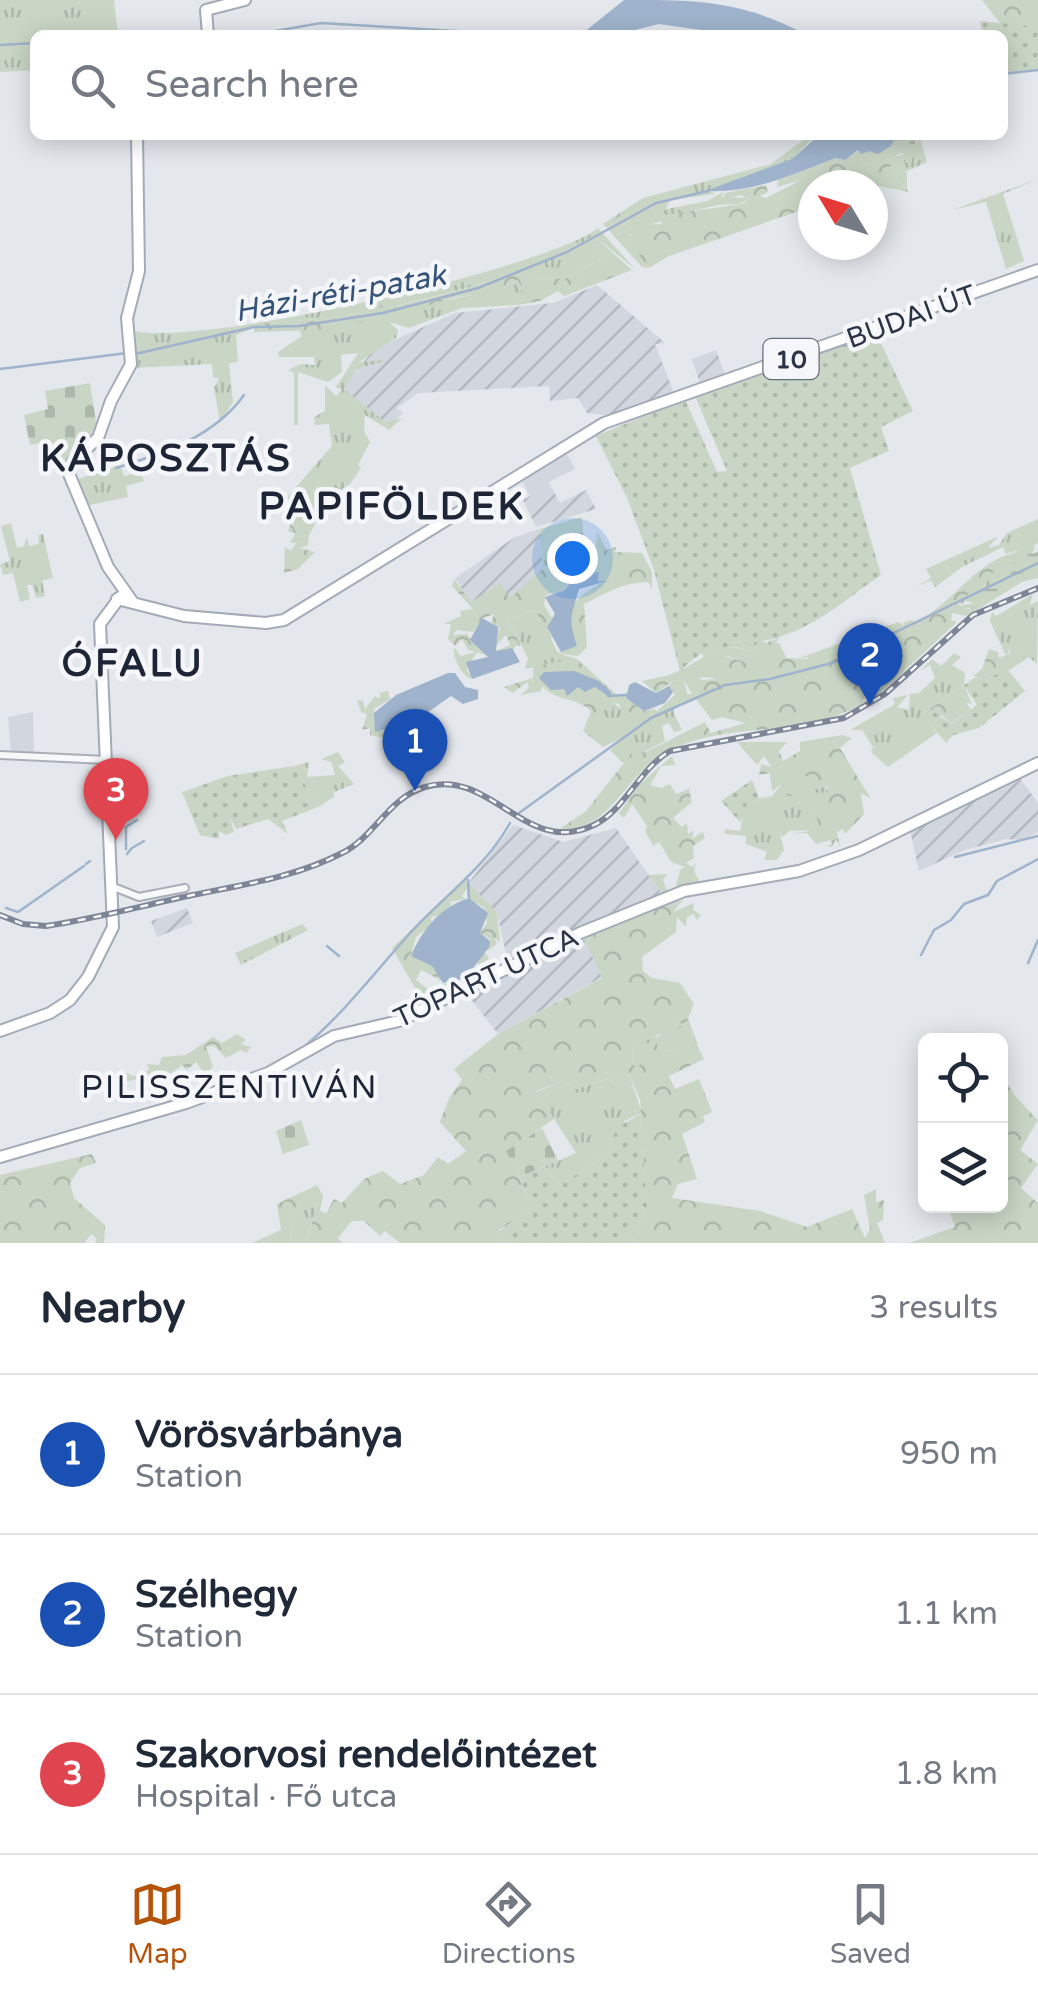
<!DOCTYPE html>
<meta charset="utf-8">
<style>
:root{--surface:#fff;--page:#f6f6f7;--text:#1f2937;--muted:#747a83;--line:#e0e1e3;--accent:#b45309}
body{margin:0;font-family:"Varela Round",sans-serif;background:var(--page);color:var(--text)}
.controls{position:absolute;right:30px;bottom:30px;display:grid;overflow:hidden;border-radius:15px;box-shadow:0 5px 25px #0003}
.controls button{width:90px;height:90px;display:grid;place-items:center;padding:0;border:0;border-bottom:2px solid var(--line);background:var(--surface);color:var(--text);font:50px sans-serif}
.compass{position:absolute;left:798px;top:170px;width:90px;height:90px;border-radius:50%;background:var(--surface);box-shadow:0 5px 25px #0003;rotate:308deg}
.you{position:absolute;left:572px;top:558px;width:35px;height:35px;margin:-25px;border:8px solid #fff;border-radius:50%;background:#1a73e8;box-shadow:0 0 0 15px #1a73e833}
.badge{display:grid;place-items:center;width:65px;height:65px;border-radius:50%;background:var(--accent);color:#fff;font-size:32px;font-weight:700}
.pin{position:absolute;translate:-50% -82px;filter:drop-shadow(0 2px 5px #0008)}
.pin::after{content:'';position:absolute;top:52px;width:35px;height:30px;background:inherit;clip-path:polygon(0 0,100% 0,50% 100%)}
.list{margin:0;padding:0;list-style:none}
h2{display:flex;justify-content:space-between;align-items:center;height:130px;margin:0;padding:0 40px;font-size:42px}
h2 small{font-size:32px;font-weight:400;color:var(--muted)}
.list li{display:grid;grid-template-columns:65px 1fr auto;gap:30px;align-items:center;box-sizing:border-box;height:160px;padding:0 40px;border-top:2px solid var(--line)}
.list b{display:block;font-size:38px;white-space:nowrap}
.list p{margin:0;font-size:32px;white-space:nowrap;color:var(--muted)}
.list em{font-size:32px;font-style:normal;color:var(--muted)}
.icon{flex:none;width:55px;height:55px;fill:none;stroke:currentColor;stroke-width:2;stroke-linecap:round;stroke-linejoin:round}
.map{position:relative;flex:none;width:1038px;height:1243px;overflow:hidden}
.search{position:absolute;background:var(--surface);box-shadow:0 5px 25px #0003;left:30px;right:30px;top:30px;height:110px;display:flex;align-items:center;gap:25px;box-sizing:border-box;padding:0 35px;border-radius:15px;color:var(--muted);font-size:38px}
.sheet{height:610px;background:var(--surface)}
nav{display:flex;justify-content:space-around;align-items:center;box-sizing:border-box;height:140px;border-top:2px solid var(--line);background:var(--surface);font-size:28px;color:var(--muted)}
nav a{display:grid;justify-items:center;gap:5px}
nav .on{color:var(--accent)}
.map>svg:first-child{display:block}
</style>
<div class="map">
<svg width="1038" height="1243" viewBox="0 0 1038 1243">
<defs>
<pattern id="industrial-furrows" width="10" height="10" patternUnits="userSpaceOnUse" patternTransform="scale(2.5)"><rect width="10" height="10" fill="#d2d6de"/><path d="M-1 1l2-2M0 10L10 0M9 11l2-2" fill="none" stroke="#b4b8c0"/></pattern>
<pattern id="grass-tufts" width="24" height="20" patternUnits="userSpaceOnUse" patternTransform="scale(2.5)"><rect width="24" height="20" fill="#c9d6c5"/><path d="M3 7l-1-3M5 7V3M7 7l1-3M15 17l-1-3M17 17v-4M19 17l1-3" fill="none" stroke="#adb8ab"/></pattern>
<pattern id="forest-crowns" width="20" height="18" patternUnits="userSpaceOnUse" patternTransform="scale(2.5)"><rect width="20" height="18" fill="#c9d6c5"/><path d="M2 6a3 3 0 1 1 6 0M12 15a3 3 0 1 1 6 0" fill="none" stroke="#adb8ab"/></pattern>
<pattern id="wetland-marsh" width="20" height="14" patternUnits="userSpaceOnUse" patternTransform="scale(2.5)"><rect width="20" height="14" fill="#c9d6c5"/><path d="M1 5h8M5 5V1M11 12h8M15 12V8" fill="none" stroke="#adb8ab"/></pattern>
<pattern id="cemetery-stones" width="16" height="16" patternUnits="userSpaceOnUse" patternTransform="scale(2.5)"><rect width="16" height="16" fill="#c9d6c5"/><path d="M2 7V4a2 2 0 0 1 4 0v3zM10 15v-3a2 2 0 0 1 4 0v3z" fill="#adb8ab"/></pattern>
<pattern id="garden-dots" width="8" height="8" patternUnits="userSpaceOnUse" patternTransform="scale(2.5)"><rect width="8" height="8" fill="#c9d6c5"/><path d="M2 2h.1M6 6h.1" fill="none" stroke="#adb8ab" stroke-width="1.8" stroke-linecap="round"/></pattern>
</defs>
<rect width="100%" height="100%" fill="#e4e7ec"/>
<g fill="#d2d6de">
<path d="M567 454 575 469 549 482 554 492 534 504 522 481Z"/>
<path d="M33 712 34 755 11 753 8 717Z"/>
</g>
<g fill="url(#industrial-furrows)">
<path d="M597 285 665 343 655 344 675 396 606 415 587 413 578 398 550 401 549 386 418 393 397 408 403 413 387 428 342 389 374 349 455 313 553 303Z"/>
<path d="M716 350 725 374 700 383 692 359Z"/>
<path d="M586 490 596 509 536 527 523 500 530 496 534 503 554 492 560 503Z"/>
<path d="M540 529 545 546 541 548 543 568 510 599 471 603 455 578 515 537Z"/>
<path d="M1019 777 1038 803V832L1023 840 1006 839 965 850 919 871 910 830Z"/>
<path d="M513 825 563 842 616 828 663 896 508 963 497 912 466 886Z"/>
<path d="M187 908 193 923 157 937 151 921Z"/>
<path d="M583 936 602 977 498 1034 467 994Z"/>
</g>
<g fill="url(#grass-tufts)">
<path d="M0 0H114L118 35H35V70L0 72Z"/>
<path d="M810 135H816L792 159 710 190 715 194 670 200 666 209 707 201 723 192 722 197 749 198C739 207 731 203 719 205 691 209 666 222 640 227L633 236 624 232 631 227 616 223 649 268 642 267 603 224 643 198 771 164Z"/>
<path d="M920 139 927 162 907 171V189L887 168 894 163 888 159 907 153 906 162H912L910 153 902 150 907 142 914 145Z"/>
<path d="M1038 179 1003 194 1024 261 1006 269 986 202 952 210Z"/>
<path d="M598 228 635 269 593 235 569 253 593 244 605 257 565 279 529 278 544 260C494 284 442 294 388 308L381 305 344 317 267 323 236 335 238 362 229 363 233 402 220 422 214 388 219 379 213 377 212 364 132 368 130 330C190 350 546 269 598 228Z"/>
<path d="M518 280 524 295 518 305 462 308 409 328 389 322 398 330 396 338 359 362 387 360 357 369 344 389 385 422 402 418 389 430 365 415 364 431 370 442 358 465 361 468 350 484 330 497 309 535 299 537 292 529 295 512 282 503 332 446 329 424 315 425 314 417 325 411V385L336 396 342 390 336 387 358 353 341 355 342 372 328 382 298 372V425H294V373L288 370 301 364 315 365 314 357H279L278 352 302 336 299 329C352 325 400 311 452 299 475 294 498 293 518 280Z"/>
<path d="M120 465 124 476 141 472 144 481 126 486 128 497 85 506 75 480Z"/>
<path d="M582 517 584 547 543 568 540 529Z"/>
<path d="M1038 519V543C1027 549 1017 550 1006 554L1003 547 962 567 935 587 931 580 914 588 931 578 926 569 997 537 988 548 999 545 1007 533Z"/>
<path d="M11 523 17 548 24 546 27 537 29 546 39 544 38 535 43 534 53 578 42 581 45 596 36 598 32 585H27L30 599 20 602 13 573 3 575 0 564 10 561 1 526Z"/>
<path d="M1033 594 1030 605 1038 601 1037 664 1029 657 1022 662 1011 647 1006 656 990 621 992 612 996 616Z"/>
<path d="M537 610 558 653 577 659 525 669 528 658 506 616 514 618Z"/>
<path d="M898 622 906 627 845 659 835 658 837 652 797 659Z"/>
<path d="M779 643 789 663 752 655 745 662 728 656 707 662 716 678 668 675C696 667 718 638 749 651L757 645Z"/>
<path d="M954 653 961 657 952 665 965 673 964 685 923 714 937 733 888 767 871 752 873 747 862 730H850L895 704 893 698 908 695 897 707 909 710 910 694 919 693 935 678 930 665 921 670 932 659 941 666Z"/>
<path d="M684 680 688 697 673 711 682 730 674 732 669 723 662 726 665 741 623 763 610 750 626 736 603 747 583 731 611 701 623 710 651 716 652 708 657 711 675 695 669 686 673 681Z"/>
<path d="M338 752 345 762 338 766 354 784 334 792V797L318 807 294 766 309 762 307 777 335 775 331 762 321 759Z"/>
<path d="M795 773 810 774 831 792 826 806 814 815 818 821 815 830 789 831 783 837 780 833 784 850 777 860H764L767 852 746 844V836L725 834V829L740 831 745 804 772 796 781 785 792 793Z"/>
<path d="M302 924 308 930 241 965 235 953Z"/>
<path d="M687 1015 700 1052 652 1050 637 1069 632 1062 633 1047 648 1036 658 1037 677 1021 685 1026Z"/>
<path d="M629 1074 642 1113 624 1121 617 1148 560 1185 544 1167 576 1153 537 1092 563 1080 576 1089 610 1078 613 1087Z"/>
<path d="M314 1193 319 1197C313 1213 312 1227 306 1243H290C294 1222 293 1202 314 1193Z"/>
</g>
<g fill="url(#forest-crowns)">
<path d="M982 0H1038V29L1002 26Z"/>
<path d="M897 135H920L914 145 907 142 902 150 911 153 912 162 905 163 906 154 901 153 888 160 895 162 888 168 909 192 873 185H813V204L802 210 669 256 649 268 615 223 621 217V224L631 226 625 232 632 236 634 225 661 224 664 215 742 204 749 199 740 195 723 200 725 193 766 185 768 192 760 196 766 198 801 180 777 187 778 180 836 158 845 160 859 150 891 146Z"/>
<path d="M593 235 632 270 564 296 558 291 540 301 518 305 524 295 518 280 497 292 457 297 385 318 319 330 254 332 256 326 267 323 344 317 382 305 389 308C443 295 496 283 545 260L530 278 565 279 605 257 593 244 583 252 568 253Z"/>
<path d="M291 523 299 537 309 535 308 545 300 548 315 552 298 569 284 573 285 547 291 551 296 543H290L295 534 288 531Z"/>
<path d="M597 532 607 550 616 547 615 552 642 553 652 572V589L648 582C620 583 607 593 584 604L587 647 578 656 557 653 577 646C564 606 570 602 602 582L598 581 599 574 576 577 565 590 546 595 544 605 552 618 547 627 552 638 548 639 536 610 514 618 506 616 521 646H515L514 650 496 651 510 645 506 635 495 647 496 630 501 629 491 624 494 614 483 618 473 632 457 630 453 635 467 634 485 655 477 652 467 669 472 679C462 676 453 660 454 648L461 656 476 652 468 650 462 639 455 646 448 639 451 624H444L461 616 460 611 473 609 452 586 454 579 471 602 500 583 510 598 543 568 596 546Z"/>
<path d="M1013 553 1017 569 997 581 988 579 979 593 959 602 958 606 974 603 971 608 962 609 967 616 952 613 951 620 957 622 877 696 872 685 888 680V676L872 678V685L858 686 865 696 860 707C842 712 827 722 809 725 760 732 702 729 660 756 623 779 610 832 558 830L586 811 631 754 646 752 705 722 711 733 745 723 722 717 712 720 696 699 686 703 679 699V694H692L684 680 673 681 656 693 642 681 697 669 701 680 715 679 705 670 704 657C720 646 748 635 766 643L780 637 774 645H757L749 651C729 642 724 651 710 660L720 655 745 662 752 655C777 656 784 659 808 659L809 654 838 652 835 658 845 660 876 638 905 628 903 623 910 620 917 622C951 604 975 563 1013 553Z"/>
<path d="M1011 646 1022 662 999 676H973L982 669 989 649 998 652 999 658 1009 654Z"/>
<path d="M577 659 617 695 626 693V698L644 711 651 709V715L644 722 624 717 619 704 612 702 613 711 605 709 583 731 591 711C575 696 558 703 542 686L541 691 520 695 529 688 527 682 513 693 504 687 533 678V666Z"/>
<path d="M964 685 972 704 966 703 971 709 950 724 942 715 937 718 930 709Z"/>
<path d="M388 691 390 699 374 709 378 731H389L388 737 396 740 397 744 390 749 386 739 370 735V728L362 730 367 714 361 712 357 700 363 701 365 709 375 696 380 699V693Z"/>
<path d="M842 735 852 738 840 748 871 799 861 793 864 814 845 834 843 829 837 832 840 847 836 839 833 846 822 847 832 845 831 840 816 844 807 833 791 834 809 831V823L815 829 818 821 814 815 817 808 826 806 828 786 813 790 811 775 797 778 795 774V795L788 796 781 785 772 791 770 773 759 775 761 764 771 767 764 756 757 765 737 742H787L779 751 783 761 800 751V742Z"/>
<path d="M672 756 675 765 661 766 650 785 661 788 670 784 676 794 689 789 692 802 673 818 682 827 687 823 688 834 694 830 692 839 703 832 705 838 693 846 694 858 686 863 693 867 696 863 694 871 701 884 663 896 649 875 668 874 663 879 666 889 675 891 680 870 685 867 671 862 659 842 653 846 645 831 647 826 632 804 624 818 619 813 640 784Z"/>
<path d="M465 880 497 912 500 942 494 938 497 944 485 952 489 959 478 965V958L491 940 480 933 487 923 484 908 468 898 467 889 462 896 465 899 449 902 452 904 442 915 431 917 432 924 416 937 411 955 432 966 442 981 421 970 416 980 433 993 440 984 451 983 443 987 447 996 435 1002 418 993 392 948Z"/>
<path d="M674 900 668 904 683 900 673 912 694 903 693 910 701 915 697 920 693 914 687 917 686 927 677 917 676 932 642 957 643 971 652 978 680 983 694 1004 685 1026 677 1021 673 1024 687 1028 675 1039 663 1033 633 1047 632 1062 637 1069 657 1039V1047C673 1055 685 1048 701 1052L704 1059 669 1076 675 1089 699 1079 712 1112 703 1116 705 1122 682 1134 697 1179 678 1184 672 1198 760 1211 807 1227 852 1209 865 1238 870 1229 864 1195 876 1189V1202L884 1200 883 1220 877 1223 885 1243H629L647 1208 640 1100 629 1074 613 1088 609 1078 576 1089 563 1080 537 1091 554 1119 507 1151 530 1203 529 1211 498 1231 505 1243H400L385 1231 380 1236 364 1221H352L338 1238 343 1243H306C312 1228 313 1214 319 1197L314 1193C293 1202 294 1223 290 1243H252L281 1230 277 1204 317 1185 323 1196 320 1210 326 1214 334 1199 342 1203 364 1179 383 1171 400 1184 424 1175 438 1157 448 1164 466 1151 440 1122 449 1098 462 1080 454 1069 498 1034 602 978 583 936Z"/>
<path d="M237 1034 246 1040 241 1044 251 1047 246 1053 241 1050 226 1058 214 1046H206L213 1067 205 1074 196 1062 187 1070 182 1065 172 1073 152 1076 159 1079 154 1086 147 1077 124 1082V1091L117 1090 118 1076 126 1073 134 1076 149 1070 147 1064 159 1065 162 1057 186 1055 213 1037 222 1043Z"/>
<path d="M1000 1070 1014 1095 1038 1120 1020 1150 1038 1164 1021 1188 1038 1203V1243H909L955 1227 949 1210 1000 1206Z"/>
<path d="M92 1154 96 1163 80 1168 70 1183 74 1198 105 1225 104 1243H95L97 1239 91 1234 85 1243H0V1175Z"/>
</g>
<path fill="url(#wetland-marsh)" d="M1031 544 1035 547 1032 553 1038 552V578L1022 582 967 616 962 609H971L973 603 966 601 956 607 968 594 979 593 988 580 983 577 1000 569 1002 574 991 580 997 581 1017 569 1008 556Z"/>
<g fill="url(#cemetery-stones)">
<path d="M90 383 98 434 59 471 47 442 30 445 24 415 48 409 45 391Z"/>
<path d="M301 1120 309 1145 283 1154 276 1131Z"/>
<path d="M542 1128 558 1161 519 1177 506 1151Z"/>
</g>
<g fill="url(#garden-dots)">
<path d="M980 21 1038 27V70L1003 74V35H982Z"/>
<path d="M865 335 882 345 913 411 881 427 889 451 850 468 881 575C849 597 818 625 779 637 752 646 729 640 704 657L702 653 685 666 681 675 654 570 627 498 596 436 685 399 717 472 727 471 695 396Z"/>
<path d="M1008 670 1025 691 979 728 953 735 946 743 922 714 930 709 951 724 977 705 964 685 982 673 990 677Z"/>
<path d="M294 766 318 807 282 821 288 834 268 819 236 829 230 817 234 832 226 835 219 831V839L200 835 182 792 228 776Z"/>
<path d="M752 780 759 798 772 795 746 804 748 809 740 822 721 801Z"/>
<path d="M641 1114 647 1208 629 1243H505L498 1232 528 1211 530 1203 519 1177 544 1167 560 1185 617 1148 613 1129Z"/>
</g>
<g fill="#9fb4cc">
<path d="M624 0C699 0 740 0 807 35H736L659 24 619 34 583 33Z"/>
<path d="M819 135H897L891 146 878 154 869 151 861 154 858 150 845 160 836 158C788 176 754 193 705 191L792 159Z"/>
<path d="M599 572 598 581H607L579 589C571 618 568 616 577 646L561 652 547 627 555 614 545 597 565 590 577 575Z"/>
<path d="M482 618 498 627 496 651 512 648 520 662 472 679 466 662 488 657 470 640Z"/>
<path d="M574 671 599 681 612 693 608 696 595 687 585 692 578 687 567 696 564 689 551 690 539 678 544 672Z"/>
<path d="M448 673H455L465 687 478 690V699L463 704 451 696 415 721 375 732 374 713 396 695Z"/>
<path d="M635 682 656 693 669 686 673 692 665 703 644 711 626 698 629 685Z"/>
<path d="M469 898 488 913 480 933 490 941 489 947 465 979 443 983 432 966 411 956C422 931 438 908 469 898Z"/>
</g>
<g fill="none" stroke-linecap="round" stroke-linejoin="round">
<g stroke="#9fb4cc" stroke-width="2.5">
<path d="M252 35 321 23 523 35"/>
<path d="M564 35 583 33"/>
<path d="M0 45 35 43"/>
<path d="M1003 74 1038 70"/>
<path d="M135 354 254 327 299 326 383 313 478 288 567 252 656 203 708 191"/>
<path d="M0 369 127 353"/>
<path d="M116 468C164 453 214 437 244 395"/>
<path d="M608 696 626 695"/>
<path d="M519 813 651 718 725 685 770 679 832 663 1038 563"/>
<path d="M132 848 144 841"/>
<path d="M126 849V827L137 820"/>
<path d="M127 854 131 849"/>
<path d="M955 857 1038 836"/>
<path d="M86 864 90 861"/>
<path d="M468 880 469 898"/>
<path d="M6 908 18 912 84 866"/>
<path d="M327 946 339 956"/>
<path d="M921 955 934 930 951 920 964 904 988 895 997 881 1038 859"/>
<path d="M1028 963 1038 940"/>
<path d="M305 1046C345 1012 376 971 411 932 445 895 485 868 510 823"/>
<path d="M1000 1076 1002 1047"/>
<path d="M111 1120 175 1101"/>
</g>
<g stroke="#a9aeb7" stroke-width="10">
<g id="minor">
<path d="M0 755 106 760"/>
<path d="M111 886 139 897 185 888"/>
</g>
</g>
<g stroke="#a3abb8" stroke-width="14">
<g id="major">
<path d="M208 35 206 10 245 0"/>
<path d="M117 599 184 616 266 623 284 620 604 423 1038 270"/>
<path d="M132 601 108 567 69 474 73 461 98 438 111 401 131 364 127 318 139 271 137 135"/>
<path d="M0 1031 50 1013 70 1000 88 977 113 927 100 624 120 597"/>
<path d="M0 1157 186 1103 268 1073 334 1036 399 1021 580 933 684 891 799 871 859 850 1038 763"/>
</g>
</g>
<use href="#minor" stroke="#f7f8fa" stroke-width="6"/>
<use href="#major" stroke="#fff" stroke-width="10"/>
<g stroke="#7d8696" stroke-width="6">
<path id="rail" d="M0 915 23 924 46 926C94 919 141 906 188 896 240 885 294 878 342 853 375 837 388 798 425 787 491 767 526 858 594 825 626 809 639 769 670 751L844 718 885 694 973 615 1038 588"/>
</g>
<use href="#rail" stroke="#f4f6f9" stroke-width="2.5" stroke-dasharray="8" stroke-linecap="butt"/>
</g>
<g text-anchor="middle" stroke-width="9" stroke-linejoin="round" paint-order="stroke">
<rect fill="#f4f6f9" stroke="#676e7b" stroke-width="2.5" x="763.5" y="339" width="55" height="40" rx="8"/>
<g font-size="25" font-weight="bold" fill="#2b3445">
<text x="791" y="368">10</text>
</g>
<g font-size="28" fill="#2b3445" stroke="#f4f6f9">
<text transform="translate(911 316) rotate(-20)" y="10">BUDAI ÚT</text>
<text transform="translate(486 977) rotate(-25)" y="10">TÓPART UTCA</text>
</g>
<g font-size="30" font-style="italic" fill="#34527a" stroke="#f4f6f9">
<text transform="translate(340 293) rotate(-10)" y="10">Házi-réti-patak</text>
</g>
<g font-size="32" letter-spacing="2.5" fill="#1d2536" stroke="#f4f6f9">
<text x="230" y="1098">PILISSZENTIVÁN</text>
</g>
<g font-size="38" font-weight="bold" letter-spacing="2.5" fill="#1d2536" stroke="#f4f6f9">
<text x="166" y="471">KÁPOSZTÁS</text>
<text x="392" y="519">PAPIFÖLDEK</text>
<text x="133" y="676">ÓFALU</text>
</g>
</g>
</svg>
<div class="controls">
<button><svg class="icon" aria-label="locate" viewBox="0 0 24 24"><circle cx="12" cy="12" r="6"/><path d="M12 2v4M12 18v4M2 12h4M18 12h4"/></svg></button>
<button><svg class="icon" aria-label="layers" viewBox="0 0 24 24"><path d="M12 4l9 5-9 5-9-5zM3 14l9 5 9-5"/></svg></button>
</div>
<svg class="compass" viewBox="-18 -18 36 36"><path d="M0-13l5 13h-10z" fill="#e53935"/><path d="M0 13l5-13h-10z" fill="#747a83"/></svg>
<div class="you"></div>
<div class="pin badge" style="left:415px;top:791px;background:#1a4fb4">1</div>
<div class="pin badge" style="left:870px;top:705px;background:#1a4fb4">2</div>
<div class="pin badge" style="left:116px;top:840px;background:#e0444e">3</div>
<div class="search"><svg class="icon" aria-label="search" viewBox="0 0 24 24"><circle cx="10" cy="10" r="6"/><path d="M15 15l6 6"/></svg>Search here</div>
</div>
<section class="sheet">
<h2>Nearby<small>3 results</small></h2>
<ul class="list">
<li><span class="badge" style="background:#1a4fb4">1</span><div><b>Vörösvárbánya</b><p>Station</p></div><em>950 m</em></li>
<li><span class="badge" style="background:#1a4fb4">2</span><div><b>Szélhegy</b><p>Station</p></div><em>1.1 km</em></li>
<li><span class="badge" style="background:#e0444e">3</span><div><b>Szakorvosi rendelőintézet</b><p>Hospital · Fő utca</p></div><em>1.8 km</em></li>
</ul>
</section>
<nav>
<a class="on"><svg class="icon" aria-label="map" viewBox="0 0 24 24"><path d="M3 6l6-2 6 2 6-2v14l-6 2-6-2-6 2zM9 4v14M15 6v14"/></svg>Map</a>
<a><svg class="icon" aria-label="directions" viewBox="0 0 24 24"><path d="M12 3l9 9-9 9-9-9zM9 14v-3h6M13 9l2 2-2 2"/></svg>Directions</a>
<a><svg class="icon" aria-label="saved" viewBox="0 0 24 24"><path d="M7 4h10v16l-5-4-5 4z"/></svg>Saved</a>
</nav>
